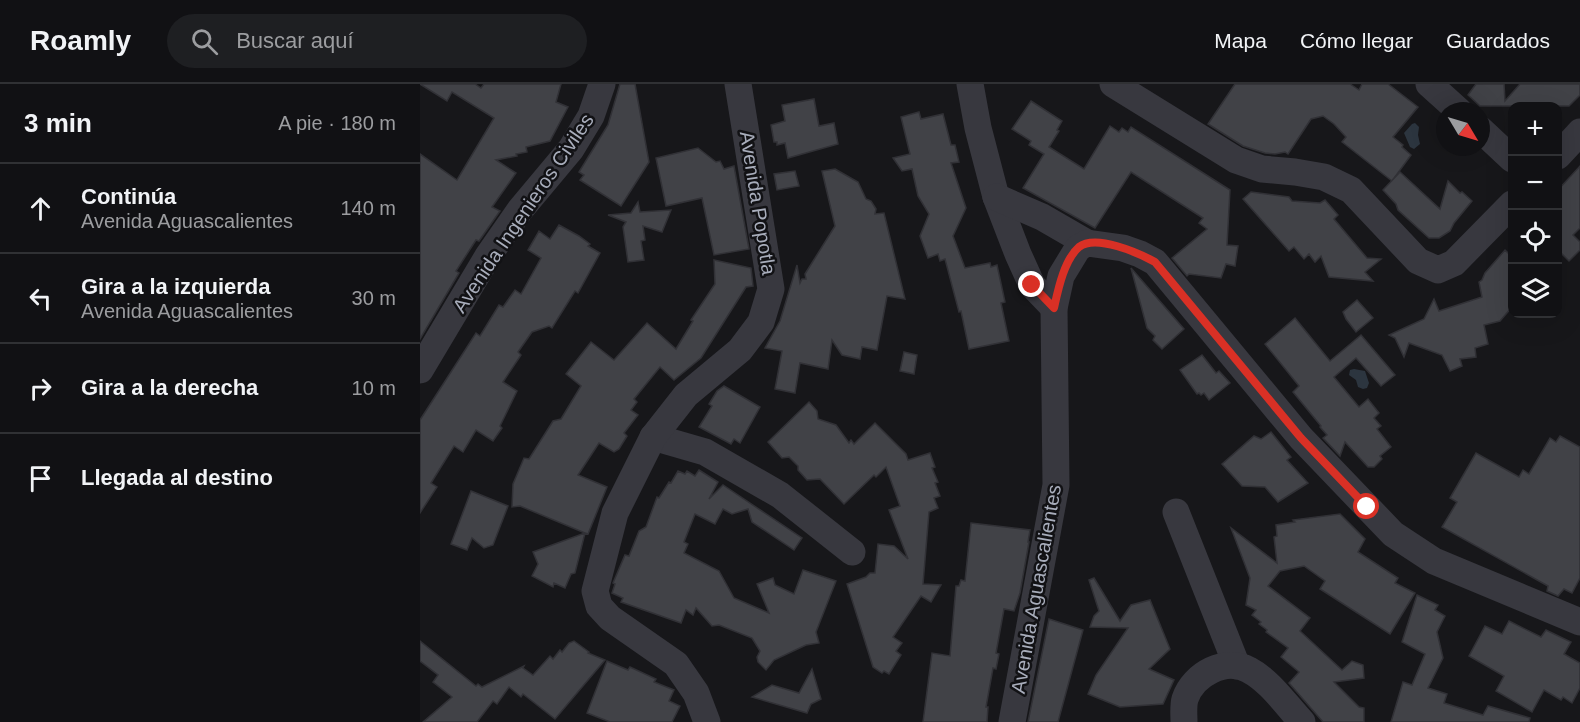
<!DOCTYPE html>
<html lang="es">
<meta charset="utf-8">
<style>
:root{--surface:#111114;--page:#1e1f22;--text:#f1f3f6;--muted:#9c9da0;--line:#303134}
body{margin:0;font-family:Helvetica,sans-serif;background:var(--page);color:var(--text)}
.controls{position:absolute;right:18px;top:18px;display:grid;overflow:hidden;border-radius:12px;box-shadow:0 6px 24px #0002}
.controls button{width:54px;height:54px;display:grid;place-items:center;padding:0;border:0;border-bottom:2px solid var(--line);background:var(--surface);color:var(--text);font:30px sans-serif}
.compass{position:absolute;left:1016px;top:18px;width:54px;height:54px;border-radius:50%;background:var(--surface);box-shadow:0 6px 24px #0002;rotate:128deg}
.stop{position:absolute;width:18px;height:18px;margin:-14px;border:4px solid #d93025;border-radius:50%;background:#fff}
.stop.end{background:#d93025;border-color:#fff;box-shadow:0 2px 6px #0008}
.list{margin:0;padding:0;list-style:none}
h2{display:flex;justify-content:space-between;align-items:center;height:78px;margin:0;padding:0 24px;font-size:26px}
h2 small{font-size:20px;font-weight:400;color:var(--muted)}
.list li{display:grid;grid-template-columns:39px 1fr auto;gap:18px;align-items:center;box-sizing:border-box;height:90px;padding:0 24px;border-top:2px solid var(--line)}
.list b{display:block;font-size:22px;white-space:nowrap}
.list p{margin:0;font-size:20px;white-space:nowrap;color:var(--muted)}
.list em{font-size:20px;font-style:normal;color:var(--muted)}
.icon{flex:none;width:33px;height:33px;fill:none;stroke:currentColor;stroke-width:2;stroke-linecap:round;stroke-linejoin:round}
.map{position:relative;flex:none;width:1160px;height:638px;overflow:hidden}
header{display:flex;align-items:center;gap:36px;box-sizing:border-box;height:84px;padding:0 30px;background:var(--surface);border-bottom:2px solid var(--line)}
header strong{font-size:28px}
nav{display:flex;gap:33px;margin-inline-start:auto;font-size:21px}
.search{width:420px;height:54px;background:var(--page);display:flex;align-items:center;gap:15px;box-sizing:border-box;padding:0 21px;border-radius:33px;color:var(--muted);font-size:22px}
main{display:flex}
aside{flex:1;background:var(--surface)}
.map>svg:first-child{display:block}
</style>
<header>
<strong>Roamly</strong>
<div class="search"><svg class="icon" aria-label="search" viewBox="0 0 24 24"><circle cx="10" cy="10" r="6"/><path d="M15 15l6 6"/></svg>Buscar aquí</div>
<nav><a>Mapa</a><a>Cómo llegar</a><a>Guardados</a></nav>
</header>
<main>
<aside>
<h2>3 min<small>A pie · 180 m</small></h2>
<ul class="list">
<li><svg class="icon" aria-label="ahead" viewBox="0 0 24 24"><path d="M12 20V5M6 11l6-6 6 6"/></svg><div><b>Continúa</b><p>Avenida Aguascalientes</p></div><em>140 m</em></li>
<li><svg class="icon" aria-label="left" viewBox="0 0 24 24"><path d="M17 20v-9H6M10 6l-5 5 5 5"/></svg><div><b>Gira a la izquierda</b><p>Avenida Aguascalientes</p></div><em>30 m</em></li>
<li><svg class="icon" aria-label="right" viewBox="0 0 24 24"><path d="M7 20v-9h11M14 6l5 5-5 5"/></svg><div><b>Gira a la derecha</b></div><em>10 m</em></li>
<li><svg class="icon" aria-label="arrive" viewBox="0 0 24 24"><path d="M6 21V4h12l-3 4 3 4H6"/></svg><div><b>Llegada al destino</b></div></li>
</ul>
</aside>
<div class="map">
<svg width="1160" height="638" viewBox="0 0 1160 638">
<rect width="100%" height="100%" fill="#17171a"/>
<g fill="#2c353f">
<path d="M995 39 999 43 998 51 1000 60 994 65 990 63 984 49 992 40Z"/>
<path d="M934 285 945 287 949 299 947 304 943 305 938 303 936 296 929 291 930 286Z"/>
</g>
<g fill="#414247" stroke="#313136" stroke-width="1.5">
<path d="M0 0H55L61 4 64 0H141L136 18 148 23 130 57 106 63 107 68 96 70 97 72 76 76 96 89 72 123 80 127 59 157 56 156 36 187 39 189 0 255V70L37 96 74 34 32 8 27 17Z"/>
<path d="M200 0H215L229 78 201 122 160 96 164 91 159 88 188 41Z"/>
<path d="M815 0H930L939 6 942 0H968L998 23 973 53 983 61 982 63 991 71 972 97 922 58 926 53 914 40 903 32 891 35 868 70 865 68 855 70 845 69 823 62 788 40Z"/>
<path d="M1056 0H1084L1085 17 1100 0H1160V11L1149 22H1060L1048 11Z"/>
<path d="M394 15 399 42 414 39 418 60 368 74 365 59 357 61V58H354L351 41 365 37 362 21Z"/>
<path d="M611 17 642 37 637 46 639 47 629 63 664 85 690 42 699 48 702 44 708 48 711 43 810 106 807 161 818 162 815 182 806 180 801 194 769 190 767 192 752 174 787 145 779 139 783 134 711 88 675 144 603 104 624 70 609 61 611 57 592 45Z"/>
<path d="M499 28 501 35 523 30 531 61H535L539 78 531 79 546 124 533 152 545 184 570 179 571 183 577 181 585 218 581 219 589 257 549 265 541 227 539 228 525 175 520 177 518 170 508 174 500 152 509 130 498 112 492 85 482 87 473 74 490 70 481 33Z"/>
<path d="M278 64 296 78 300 77 304 85 314 82 329 165 294 171 282 114 246 122 236 74Z"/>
<path d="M1160 82V144L1153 151 1160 158V166L1149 177 1139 167 1137 169V107Z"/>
<path d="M415 85 438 98 446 115 451 117 456 125 455 130 464 129 485 215 467 212 457 266 442 263 440 275 422 271 412 256 408 285 380 279 375 309 355 305 362 267 345 264 360 237 377 181 380 199 382 195H386L385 190 415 142 402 87Z"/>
<path d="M375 87 379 102 357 106 354 90Z"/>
<path d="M980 88 1020 125 1028 97 1040 109 1042 108 1052 117 1034 139 1030 147 1019 154H1009L978 126 976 120 963 106Z"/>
<path d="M831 108 869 113 872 117 900 119 905 116 918 131 914 135 947 174 961 175 945 188 953 197 909 193 901 172 895 178 889 170 884 175 874 163 869 167 823 115Z"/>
<path d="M218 118 220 128 251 126 242 148 223 142 225 156 221 157 224 176 208 178 203 143 206 138 188 131 211 129Z"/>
<path d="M139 141 159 152 170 160 168 162 180 169 158 209 155 207 132 244 129 242 112 248 98 268 101 271 83 298 97 307 80 342 82 344 73 357 56 346 43 368 34 362 11 399 17 403 0 429V336L56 249 60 252 79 221 83 223 95 206 101 210 121 174 108 166 119 147 130 155Z"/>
<path d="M1085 166 1092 173V223L1080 237 1064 241 1068 260 1055 264 1056 273 1040 275 1042 282 1030 287 1022 271 989 259 984 273 975 254 969 251 1004 235 1014 215 1019 227 1062 213 1059 198 1062 196 1065 189Z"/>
<path d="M294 176 331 184 333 202 326 203 281 274 254 296 240 283 214 315 217 318 211 326 218 331 204 349 207 352 199 365 194 368 179 359 158 391 187 403 168 450 165 449 155 489 151 490 145 504 134 499 133 503 112 492 118 480 113 468 165 449 100 422 92 423 93 400 104 374 109 375 133 337 141 335 161 302 146 290 171 258 194 276 227 239 256 265 273 237 271 236 295 200Z"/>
<path d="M711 184 764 245 742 265 733 256 735 252 727 244Z"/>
<path d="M937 216 953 234 936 248 926 235 923 228Z"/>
<path d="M875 234 910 277 941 251 975 291 961 302 936 274 914 293 939 323 948 315 959 329 954 334 961 342 957 345 971 363 960 372 962 375 954 383H948L925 358 920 372 903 354 907 351 900 343 901 342 873 308 879 302 845 260Z"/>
<path d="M484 268 497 271 494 290 480 287Z"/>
<path d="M782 271 796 289 799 287 810 299 789 316 784 309 781 311 779 309 777 310 760 286Z"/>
<path d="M304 302 340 323 320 359 314 355 311 360 279 343 292 322 289 320 297 307Z"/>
<path d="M389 318 397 327 398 335 416 341 429 359 431 356 434 360 455 339 486 370 488 376 510 369 515 383 512 384 518 398 515 399 520 412 514 414 518 424 509 428 503 500 521 501 511 518 501 512 473 553 482 559 476 567 481 571 469 590 464 587 462 589 453 583 427 500 446 493 450 489H455L458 460 474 462 488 475 469 426 480 422 466 383 456 393 454 391 424 420 400 395 387 396 378 386V382L369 373 362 374 348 358Z"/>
<path d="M851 348 871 373 867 376 888 399 858 418 845 403 822 402 802 380 834 352 841 355Z"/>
<path d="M1140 352 1160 363V494L1152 509 1144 505 1138 512 1127 507 1128 502 1022 443 1037 418 1030 414 1056 369 1099 393 1103 386 1109 390 1130 354 1136 358Z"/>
<path d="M279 386 298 398 289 415 303 401 382 454 374 466 332 438 328 425 312 430 303 425 295 440 275 430 264 458 268 460 264 469 299 487 314 514 349 529 337 500 353 494 355 501 374 510 383 486 416 497 396 548 399 559 386 561 354 576 346 586 338 578 337 573 340 567 332 554 299 541 292 542 276 524 273 531 266 526 261 539 201 518 203 514 192 509 195 500 193 499 205 471 209 472 219 447 226 443 237 413 239 414 249 398 251 399 258 387 265 390 267 387 275 392Z"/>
<path d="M51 407 88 422 73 461 64 464 52 454 47 466 31 460Z"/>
<path d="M920 430 945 455 938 468 978 494 975 499 995 509 970 550 900 505 905 497 884 482 860 487 848 502 890 534 880 547 922 586 932 577 943 581 944 594 914 598 939 623 944 624V638H903L869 599 879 588 861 573 868 564 846 548 847 546 839 540 841 538 832 531 836 526 826 521 830 494 811 444 857 479 854 453 857 452 856 441 875 438 873 436Z"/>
<path d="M551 439 610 446 608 458H609L600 509 594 527 584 525 576 569 579 570 576 585 573 584 566 623H568L567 638H503L512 569 530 572 536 502H539L541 496 545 497Z"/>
<path d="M674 494 700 537 711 521 730 516 750 565 729 585 754 596 743 620 700 623 668 610 676 591 708 544 670 543 674 532 679 527 669 496Z"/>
<path d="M997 511 1018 521 1015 526 1025 532 1017 548 1023 574 1008 604 1027 610 1024 619 1063 631 1068 622 1110 634 1109 638H971L983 598 992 601 1005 570 982 558Z"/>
<path d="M629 535 663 546 638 638H608Z"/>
<path d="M1089 537 1121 553 1126 546 1151 558 1144 570 1160 579V604L1152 619 1143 613 1141 616 1124 606 1112 628 1076 607 1084 592 1049 572 1065 542 1082 550Z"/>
<path d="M0 557 56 602 58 600 62 603 104 582 103 584 113 591 130 572 133 575 140 566 142 568 149 559 154 557 169 568 168 569 185 576 135 635 103 610 101 613 89 603 77 620 73 617 57 638H3L32 613 13 598 18 591 0 577Z"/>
<path d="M187 577 208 586 210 583 236 595 234 598 254 606 249 617 260 622 252 638H190L167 629Z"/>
<path d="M392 585 401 615 391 620 387 629 332 613 352 601 379 609Z"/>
</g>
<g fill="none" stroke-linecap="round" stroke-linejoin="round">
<g stroke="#38383f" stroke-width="27">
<path d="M550 0 558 44 576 113 598 170 612 201 634 224"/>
<path d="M693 0 816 76 842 85 875 88 904 93 931 106 998 177 1018 186 1034 179 1092 120"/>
<path d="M1009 0 1039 27"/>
<path d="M1061 46 1092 75"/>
<path d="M1138 72 1160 48"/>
<path d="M576 113 622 133 667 159"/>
<path d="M0 286 68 172 100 126 151 65 171 32 182 0"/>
<path d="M233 353 285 368 360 411 432 468"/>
<path d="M756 428 817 582"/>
<path d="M287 638 276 609 256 580 190 534 179 522 175 507 195 429 233 353 266 311 320 266 341 238 351 205 318 0"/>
<path d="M592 638 636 401 634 224 641 192 658 164 667 159 703 164 720 170 735 178 881 354 973 450 1014 477 1160 538"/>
<path d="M764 638C764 631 763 622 765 615 773 590 806 573 829 586 850 597 866 621 882 638"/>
</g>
</g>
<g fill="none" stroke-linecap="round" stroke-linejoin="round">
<path stroke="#d93025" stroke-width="8" d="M612 201 634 224C638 206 644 176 659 163 676 150 719 169 735 178L881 354 947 423"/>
</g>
<g text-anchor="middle" stroke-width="5" stroke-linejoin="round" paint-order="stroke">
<g font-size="20" fill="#a8adbb" stroke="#121215">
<text transform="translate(338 119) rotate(81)" y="7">Avenida Popotla</text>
<text transform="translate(103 129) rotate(-56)" y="7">Avenida Ingenieros Civiles</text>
<text transform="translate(616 505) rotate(-80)" y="7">Avenida Aguascalientes</text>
</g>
</g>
</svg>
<div class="controls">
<button>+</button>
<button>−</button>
<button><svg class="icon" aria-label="locate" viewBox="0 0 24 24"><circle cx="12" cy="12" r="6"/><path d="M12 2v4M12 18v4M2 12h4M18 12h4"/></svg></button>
<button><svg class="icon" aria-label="layers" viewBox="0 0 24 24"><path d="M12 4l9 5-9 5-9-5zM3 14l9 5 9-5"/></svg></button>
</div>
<svg class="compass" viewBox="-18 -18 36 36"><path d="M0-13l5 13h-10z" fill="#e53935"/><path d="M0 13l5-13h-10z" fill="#9c9da0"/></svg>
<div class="stop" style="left:947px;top:423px"></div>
<div class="stop end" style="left:612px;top:201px"></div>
</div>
</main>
